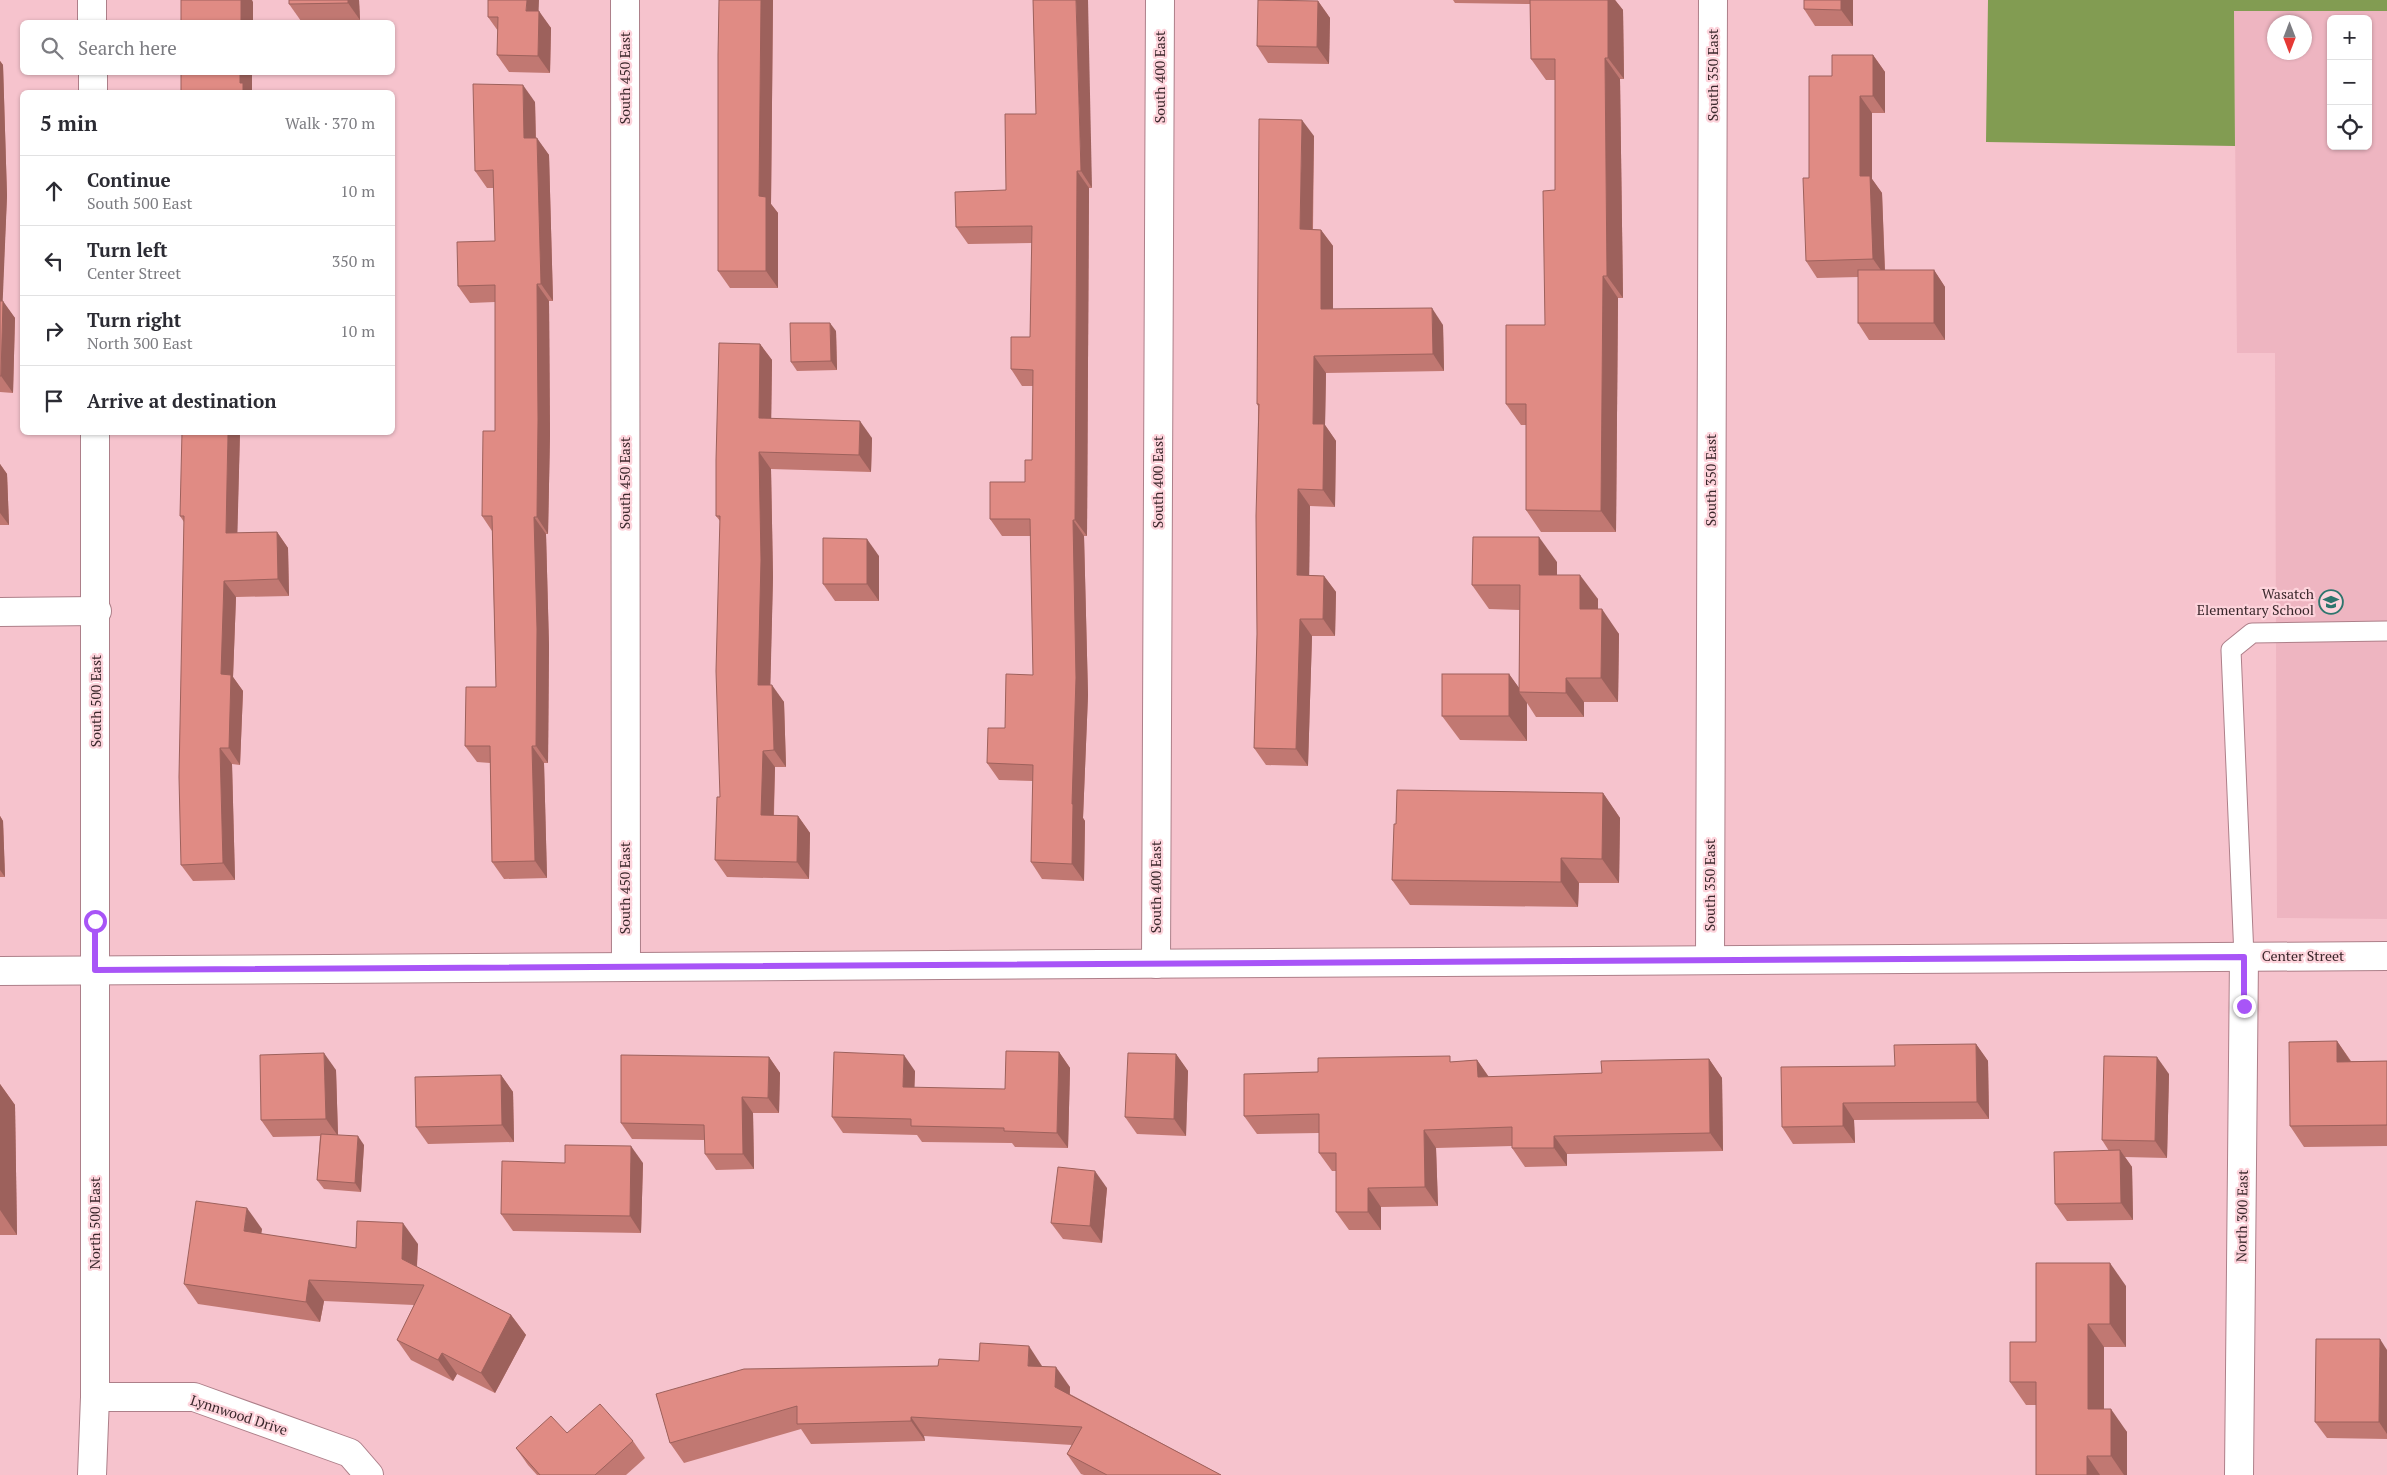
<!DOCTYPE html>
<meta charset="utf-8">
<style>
:root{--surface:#fff;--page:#f2f2f3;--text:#2b2b33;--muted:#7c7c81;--line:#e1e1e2}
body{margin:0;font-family:"PT Serif",serif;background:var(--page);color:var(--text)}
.controls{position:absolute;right:15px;top:15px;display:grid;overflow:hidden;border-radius:8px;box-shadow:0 1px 4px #0004}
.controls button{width:45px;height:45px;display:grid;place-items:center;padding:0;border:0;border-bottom:1px solid var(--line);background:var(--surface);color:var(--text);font:25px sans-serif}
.compass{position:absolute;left:2267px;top:15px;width:45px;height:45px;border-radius:50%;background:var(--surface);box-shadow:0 1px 4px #0004;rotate:180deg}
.stop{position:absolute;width:15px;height:15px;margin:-11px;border:4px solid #a855f7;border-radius:50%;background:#fff}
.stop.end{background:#a855f7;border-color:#fff;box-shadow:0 1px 5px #0008}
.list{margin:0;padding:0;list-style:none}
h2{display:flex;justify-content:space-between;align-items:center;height:65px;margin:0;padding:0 20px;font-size:21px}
h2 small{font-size:16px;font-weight:400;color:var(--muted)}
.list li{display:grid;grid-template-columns:32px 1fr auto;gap:15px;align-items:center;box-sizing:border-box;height:70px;padding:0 20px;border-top:1px solid var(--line)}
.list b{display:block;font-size:19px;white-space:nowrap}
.list p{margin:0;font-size:16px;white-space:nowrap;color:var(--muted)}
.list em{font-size:16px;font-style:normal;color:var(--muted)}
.icon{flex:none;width:28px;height:28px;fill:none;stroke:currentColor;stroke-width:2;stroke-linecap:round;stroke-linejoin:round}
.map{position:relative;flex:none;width:2387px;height:1475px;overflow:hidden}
.search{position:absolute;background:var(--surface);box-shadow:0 1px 4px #0004;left:20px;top:20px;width:375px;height:55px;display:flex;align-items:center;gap:12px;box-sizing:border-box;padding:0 18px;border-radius:8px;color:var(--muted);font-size:19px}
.panel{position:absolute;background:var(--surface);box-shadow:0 1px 4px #0004;left:20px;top:90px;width:375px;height:345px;border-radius:8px}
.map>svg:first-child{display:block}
</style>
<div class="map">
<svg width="2387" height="1475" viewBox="0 0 2387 1475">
<rect width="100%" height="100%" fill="#f6c3cd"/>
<path fill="#eeb5c1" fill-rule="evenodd" d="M2234 11H2387V919L2277 918 2275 353H2237ZM2331 19H2368V146H2331ZM2274 22H2304V52H2274Z"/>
<path fill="#829c52" d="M1988 0H2387V11H2234L2235 146 1986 142Z"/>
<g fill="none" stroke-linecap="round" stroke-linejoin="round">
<g stroke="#ad7f89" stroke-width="21">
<path id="lane" d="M2244 957 2231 650 2252 633 2387 631"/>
</g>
<g stroke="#ad7f89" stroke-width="30">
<g id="street">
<path d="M92 0V22"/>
<path d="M625 0 626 967"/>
<path d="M93 72V92"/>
<path d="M0 612 97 611"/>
<path d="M1710 960 1713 0"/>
<path d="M1156 964 1160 0"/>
<path d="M0 971 2387 956"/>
<path d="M95 1397H194L350 1453 369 1475"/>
<path d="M92 1475 95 1397V432"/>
<path d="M2239 1475 2244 957"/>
</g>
</g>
<use href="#lane" stroke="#fff" stroke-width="19"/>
<use href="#street" stroke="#fff" stroke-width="28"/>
</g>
<g fill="#c17872">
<path d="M359 0 360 20 301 21 289 4Z"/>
<path d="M719 0H773L771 204 778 213V288H730L718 271Z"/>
<path d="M1033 0 1092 188H1089L1087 536H1084L1088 695 1083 818 1085 821 1084 881 1042 879 1031 862 1033 781 999 780 987 763 1005 728 1033 675 1031 536H1002L990 519 1025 482 1032 460 1033 386H1022L1011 369 1030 337 1032 243 968 244 956 227 1006 190 1036 114Z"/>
<path d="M1453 0H1615L1623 10 1624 79H1620L1623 298H1618L1616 532H1541L1526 510V425H1521L1506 404 1545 325 1555 190V80H1546L1531 59 1530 4 1455 3Z"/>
<path d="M1804 0H1853V26H1815L1804 9Z"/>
<path d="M1315 1H1318L1330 18 1329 64 1268 63 1257 46Z"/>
<path d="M538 11 551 28 550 73 509 72 497 55 498 31 488 17Z"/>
<path d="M1873 55 1885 72V113H1872V179L1882 193 1885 270H1934L1945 287V340H1869L1858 323V277L1817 278 1806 261 1832 76Z"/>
<path d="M0 61 3 65 7 196 2 301 15 318 13 393 0 392Z"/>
<path d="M535 102 536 138 549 155 553 301H549L550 435 548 534H546L549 646 548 763H544L547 878 504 879 492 862 490 763 477 762 465 746 496 687 492 531 482 516 495 431V302L470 303 458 286 495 241 494 188H487L475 171Z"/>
<path d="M1314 136 1313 229 1321 230 1333 246V309L1443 325 1444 371 1326 373 1325 425 1336 441 1335 507 1310 506 1309 575 1324 576 1336 592 1335 636H1312L1308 766 1266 765 1254 748 1257 634 1258 406 1257 404Z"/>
<path d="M836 331 837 370 797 371 791 362Z"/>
<path d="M760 344 772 360 771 419 872 438 871 472 771 469 773 577 770 685 784 702 786 767H775L774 815 798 816 810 833 809 879 727 877 715 860 720 797V521L716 516Z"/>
<path d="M240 432 237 533 277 532 288 548 289 596 236 597 233 677 243 691 240 765 232 764 235 880 193 881 181 865 184 522 180 516Z"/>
<path d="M0 464 7 474 9 525H0Z"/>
<path d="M879 556V601H835L823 584Z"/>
<path d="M1557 562V575L1598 599V609L1619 634 1618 702H1584V717H1536L1527 703V741L1460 740 1442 716 1509 674 1519 688 1520 610 1489 609 1472 585Z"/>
<path d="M1603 793 1620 818 1619 883H1579L1578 907 1410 905 1392 880Z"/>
<path d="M0 816 3 821 5 877H0Z"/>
<path d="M2337 1041 2351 1061H2387V1146L2304 1147 2290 1126Z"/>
<path d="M1976 1044 1988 1061 1989 1119 1854 1120 1855 1143 1793 1144 1782 1127 1895 1066Z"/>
<path d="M1059 1052 1070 1068 1068 1148 1015 1147 1012 1143 922 1142 917 1135 843 1133 832 1117 915 1071 914 1088 1005 1089Z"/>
<path d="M1176 1054 1188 1071 1186 1136 1137 1134 1125 1117Z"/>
<path d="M769 1057 780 1073 779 1113H753L754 1169 716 1170 705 1154V1140L632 1139 621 1123Z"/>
<path d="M1709 1059 1722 1078 1723 1151 1567 1154V1166L1525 1167 1512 1148V1146L1436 1148 1438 1206 1381 1207V1230H1349L1336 1212V1171H1332L1319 1153V1133L1257 1134 1244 1116 1318 1072 1477 1060 1489 1077 1602 1073Z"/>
<path d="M336 1070 338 1135 364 1145 361 1192 324 1189 317 1180 320 1136 273 1137 261 1120Z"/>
<path d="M2169 1074 2167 1158 2125 1157 2132 1167 2133 1220 2067 1221 2055 1204 2109 1151 2102 1140Z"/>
<path d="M501 1075 513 1092 514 1142 428 1144 416 1127Z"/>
<path d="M0 1084 15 1105 17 1235H0Z"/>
<path d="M565 1163H643L641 1233 513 1231 501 1214Z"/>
<path d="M1107 1188 1102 1243 1063 1239 1051 1223Z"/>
<path d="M262 1229 261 1234 356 1248 418 1244 417 1267 511 1315 526 1335 495 1393 457 1374 453 1381 411 1360 397 1340 414 1305 324 1301 320 1322 198 1304 184 1284Z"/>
<path d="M2126 1286V1347H2104V1409L2127 1432V1475H2036V1405H2026L2010 1382Z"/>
<path d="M2387 1350V1439L2327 1438 2315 1422Z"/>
<path d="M1042 1366V1367L1070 1387V1394L1221 1475H1084L1081 1474 1067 1454 1072 1445 924 1436 925 1441 811 1444 801 1429 684 1463 670 1443 656 1394Z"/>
<path d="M567 1433 633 1441 645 1458 626 1475H537L528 1465 516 1448Z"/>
</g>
<g fill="#9d615c">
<path d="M241 0H252L253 2V22H241Z"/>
<path d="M348 0H359L360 20 348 3Z"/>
<path d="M527 0H539L538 28 526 11Z"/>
<path d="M761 0H773L771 204 778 213V288L766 271 759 196Z"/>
<path d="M1076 0H1088L1092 188 1081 171Z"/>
<path d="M1608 0H1615L1623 10 1624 79 1608 58Z"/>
<path d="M1841 0H1853V26L1841 10Z"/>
<path d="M1318 1 1330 18 1329 64 1317 47Z"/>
<path d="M539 11 551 28 550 73 538 56Z"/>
<path d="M1873 55 1885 72V113L1873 96Z"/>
<path d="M1605 58 1620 79 1623 298 1607 276Z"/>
<path d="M0 61 3 65 7 196 2 318 0 315Z"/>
<path d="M240 72H252V92H243L240 83Z"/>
<path d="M523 85 535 102 536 155 524 138Z"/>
<path d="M1860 96 1872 113V179L1882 193 1885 276 1873 259 1860 176Z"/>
<path d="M1302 120 1314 136 1312 246 1300 229Z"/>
<path d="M537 138 549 155 553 301 541 284Z"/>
<path d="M1077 171 1089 188 1087 536 1075 520Z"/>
<path d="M1321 230 1333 246V326L1321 309Z"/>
<path d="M1934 270 1945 287V340L1934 323Z"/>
<path d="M1603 276 1618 298 1616 532 1601 511Z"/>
<path d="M537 284 549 301 550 435 548 534 537 517Z"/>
<path d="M3 301 15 318 13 393 1 376Z"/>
<path d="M1432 308 1443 325 1444 371 1433 354Z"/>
<path d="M830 323 836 331 837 370 831 361Z"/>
<path d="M760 344 772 360 771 435 759 418Z"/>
<path d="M1314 356 1326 373 1325 425 1336 441 1335 507 1323 490 1313 424Z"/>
<path d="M860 421 872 438 871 472 859 455Z"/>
<path d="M228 432H240L237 549 226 533Z"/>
<path d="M759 452 771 469 773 577 770 702 758 685Z"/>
<path d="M0 464 7 474 9 525 0 513Z"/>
<path d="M1298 489 1310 506 1309 592 1297 575Z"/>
<path d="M534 517 546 534 549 646 548 763 536 746Z"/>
<path d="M1073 520 1084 536 1088 695 1083 818 1085 821 1084 881 1072 864V804Z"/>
<path d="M277 532 288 548 289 596 278 579Z"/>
<path d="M1539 537 1557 562V599L1539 575Z"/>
<path d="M867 539 879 556V601L867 584Z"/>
<path d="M1580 575 1598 599V634L1580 609Z"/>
<path d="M1324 576 1336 592 1335 636 1323 619Z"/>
<path d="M224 581 236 597 233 677 243 691 240 765 229 748 221 674Z"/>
<path d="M1602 609 1619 634 1618 702 1601 678Z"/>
<path d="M1300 619 1312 636 1308 766 1296 749Z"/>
<path d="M1509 674 1522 692H1519L1527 703V741L1509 716Z"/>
<path d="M1566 678 1584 702V717L1566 693Z"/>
<path d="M772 685 784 702 786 767 774 750Z"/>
<path d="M532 746 544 763 547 878 535 861Z"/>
<path d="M220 748 232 764 235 880 223 863Z"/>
<path d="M763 751 775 767 773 832 761 815Z"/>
<path d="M1603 793 1620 818 1619 883 1602 859Z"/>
<path d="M0 816 3 821 5 877 0 870Z"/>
<path d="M798 816 810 833 809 879 797 862Z"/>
<path d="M1561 858 1579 883 1578 907 1561 882Z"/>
<path d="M2337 1041 2351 1062H2337Z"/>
<path d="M1976 1044 1988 1061 1989 1119 1977 1102Z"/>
<path d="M1059 1052 1070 1068 1068 1148 1057 1133Z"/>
<path d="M324 1053 336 1070 338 1136 326 1119Z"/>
<path d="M1176 1054 1188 1071 1186 1136 1174 1119Z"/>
<path d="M904 1055 915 1071 914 1103 903 1087Z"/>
<path d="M769 1057 780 1073 779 1113 768 1098Z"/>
<path d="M2157 1057 2169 1074 2167 1158 2155 1141Z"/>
<path d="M1709 1059 1722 1078 1723 1151 1710 1133Z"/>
<path d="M1477 1060 1490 1079 1478 1077Z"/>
<path d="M501 1075 513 1092 514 1142 502 1125Z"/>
<path d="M0 1084 15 1105 17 1235 0 1210Z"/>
<path d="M742 1097 753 1113 754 1169 743 1154Z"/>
<path d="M1843 1103 1854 1120 1855 1143 1843 1126Z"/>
<path d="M1424 1130 1436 1148 1438 1206 1425 1187Z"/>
<path d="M358 1136 364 1145 361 1192 355 1183Z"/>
<path d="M1554 1136 1567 1154V1166L1554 1148Z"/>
<path d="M631 1146 643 1163 641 1233 630 1216Z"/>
<path d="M2120 1150 2132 1167 2133 1220 2121 1203Z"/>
<path d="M1095 1171 1107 1188 1102 1243 1090 1226Z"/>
<path d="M1368 1188 1381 1207V1230L1368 1212Z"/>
<path d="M247 1208 262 1229 258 1252 244 1231Z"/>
<path d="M403 1223 418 1244 416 1280 402 1259Z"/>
<path d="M2110 1263 2126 1286V1347L2110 1324Z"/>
<path d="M309 1280 324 1301 320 1322 306 1302Z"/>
<path d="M511 1315 526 1335 495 1393 481 1373Z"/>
<path d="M2088 1324 2104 1347V1432L2088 1409Z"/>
<path d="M2380 1339 2387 1350V1434L2379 1422Z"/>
<path d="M1029 1346 1042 1366 1041 1386 1028 1366Z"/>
<path d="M442 1353 457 1374 453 1381 438 1360Z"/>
<path d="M1056 1367 1070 1387 1069 1407 1055 1387Z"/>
<path d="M2111 1409 2127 1432V1475H2124L2111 1456Z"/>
<path d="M911 1417 924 1436 925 1441 911 1421Z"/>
<path d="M2087 1456 2100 1475H2087Z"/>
</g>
<g fill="#e08b84" stroke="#9d615c">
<rect x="181" y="0" width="60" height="22"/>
<path d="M289 0H348V3L289 4Z"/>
<path d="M488 0H527L526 11H539L538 56 497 55 498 17H488Z"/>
<path d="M719 0H761L759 196 766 197V271H718V55Z"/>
<path d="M1033 0H1076L1081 171H1077L1075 520H1073L1076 678 1072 804H1073L1072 864 1031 862 1033 765 987 763 988 728H1005L1006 674 1033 675 1030 519H990V482H1025V460H1032L1033 370 1011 369V337H1030L1032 226 956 227 955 192 1006 190 1005 114H1036Z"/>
<path d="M1258 0 1318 1 1317 47 1257 46Z"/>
<path d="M1530 0H1608V58H1605L1607 276H1603L1601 511 1526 510V404H1506V325H1545L1543 191 1555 190V59H1531Z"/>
<path d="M1804 0H1841V10L1804 9Z"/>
<path d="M1832 55H1873V96H1860V176H1870L1873 259 1806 261 1803 178H1809V76H1832Z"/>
<path d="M181 72H240V83H243V92H181Z"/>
<path d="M473 84 523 85 524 138H537L541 284H537L538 419 537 517H534L537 629 536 746H532L535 861 492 862 490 746H465L466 687H496L492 516H482L483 431H495V285L458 286 457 242 495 241 493 170 475 171Z"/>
<path d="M1259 119 1302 120 1300 229 1321 230V309L1432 308 1433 354 1314 356 1313 424H1324L1323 490 1298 489 1297 575 1324 576 1323 619H1300L1296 749 1254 748 1257 634 1256 516 1259 404H1257Z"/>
<rect x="1858" y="270" width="76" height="53"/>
<path d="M0 301H3L1 376H0Z"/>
<path d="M790 323H830L831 361 791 362Z"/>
<path d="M719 343 760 344 759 418 860 421 859 455 759 452 761 560 758 685H772L774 750 763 751 761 815 798 816 797 862 715 860 717 797H720L716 671 720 516H716V460Z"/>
<path d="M182 432H228L226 533 277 532 278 579 224 581 221 674 231 675 229 748H220L223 863 181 865 179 777 184 516H180Z"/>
<path d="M1473 537H1539V575H1580V609H1602L1601 678H1566V693L1519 692 1520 585H1472Z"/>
<path d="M823 538 867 539V584H823Z"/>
<rect x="1442" y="674" width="67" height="42"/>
<path d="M1397 790 1603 793 1602 859 1561 858V882L1392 880 1394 824H1396Z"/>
<path d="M2337 1041V1062L2387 1061V1125L2290 1126 2289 1042Z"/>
<path d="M1976 1044 1977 1102 1843 1103V1126L1782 1127 1781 1067 1895 1066 1894 1045Z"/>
<path d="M1006 1051 1059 1052 1057 1133 1004 1131V1128L911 1126V1119L832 1117 834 1052 904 1055 903 1087 1005 1089Z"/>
<path d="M324 1053 326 1119 261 1120 260 1055Z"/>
<path d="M1128 1053 1176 1054 1174 1119 1125 1117Z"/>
<path d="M621 1055 769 1057 768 1098 742 1097 743 1154H705L704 1125 621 1123Z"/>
<path d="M1450 1056V1062L1477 1060 1478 1077 1602 1073 1601 1061 1709 1059 1710 1133 1554 1136V1148H1512V1127L1424 1130 1425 1187 1368 1188V1212H1336V1153H1319V1114L1244 1116V1074L1318 1072V1058Z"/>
<path d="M2104 1056 2157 1057 2155 1141 2102 1140Z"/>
<path d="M501 1075 502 1125 416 1127 415 1077Z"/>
<path d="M321 1134 358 1136 355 1183 317 1180Z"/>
<path d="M565 1145 631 1146 630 1216 501 1214 502 1161 565 1163Z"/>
<path d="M2120 1150 2121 1203 2055 1204 2054 1152Z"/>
<path d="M1058 1167 1095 1171 1090 1226 1051 1223Z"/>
<path d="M196 1201 247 1208 244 1231 356 1248 357 1221 403 1223 402 1259 511 1315 481 1373 442 1353 438 1360 397 1340 424 1285 309 1280 306 1302 184 1284Z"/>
<path d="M2036 1263H2110V1324H2088V1409H2111V1456H2087V1475H2036V1382H2010V1342H2036Z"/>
<path d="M2316 1339H2380L2379 1422H2315Z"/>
<path d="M980 1343 1029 1346 1028 1366 1056 1367 1055 1387 1221 1475H1107L1067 1454 1082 1427 911 1417V1421L797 1424V1406L670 1443 656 1394 744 1369 938 1366 939 1359 979 1361Z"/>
<path d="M600 1404 633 1441 595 1475H540L516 1448 551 1416 567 1433Z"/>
</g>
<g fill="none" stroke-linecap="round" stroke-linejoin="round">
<path stroke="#a855f7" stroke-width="6" d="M95 921V970L2244 957V1006"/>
</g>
<defs>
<g id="school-ring" transform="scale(1.25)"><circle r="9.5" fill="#fdd3db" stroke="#2e756d" stroke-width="1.5"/><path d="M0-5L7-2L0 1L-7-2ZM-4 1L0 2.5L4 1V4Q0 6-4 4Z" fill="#2e756d"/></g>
</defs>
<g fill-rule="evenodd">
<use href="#school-ring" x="2331" y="602"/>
</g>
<g text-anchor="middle" stroke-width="4.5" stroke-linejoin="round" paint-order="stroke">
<g font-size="14" fill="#3a272b" stroke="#fdd3db">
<text transform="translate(1713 75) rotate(-90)" y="5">South 350 East</text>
<text transform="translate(1160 77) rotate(-90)" y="5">South 400 East</text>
<text transform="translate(625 78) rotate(-90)" y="5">South 450 East</text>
<text transform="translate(1711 480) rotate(-90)" y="5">South 350 East</text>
<text transform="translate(1158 482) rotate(-90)" y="5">South 400 East</text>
<text transform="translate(625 483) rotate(-90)" y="5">South 450 East</text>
<text transform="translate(96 701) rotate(-90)" y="5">South 500 East</text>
<text transform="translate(1710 885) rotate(-90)" y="5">South 350 East</text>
<text transform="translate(1156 887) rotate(-90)" y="5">South 400 East</text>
<text transform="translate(625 888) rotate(-90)" y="5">South 450 East</text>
<text x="2303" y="961">Center Street</text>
<text transform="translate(2242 1216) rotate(-89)" y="5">North 300 East</text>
<text transform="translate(95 1223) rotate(-90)" y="5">North 500 East</text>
<text transform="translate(239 1415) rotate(18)" y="5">Lynnwood Drive</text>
</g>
<g font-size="14" fill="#3a272b" stroke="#fdd3db" text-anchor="end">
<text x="2314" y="599">Wasatch<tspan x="2314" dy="16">Elementary School</tspan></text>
</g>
</g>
</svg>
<div class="controls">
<button>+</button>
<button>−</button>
<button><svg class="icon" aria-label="locate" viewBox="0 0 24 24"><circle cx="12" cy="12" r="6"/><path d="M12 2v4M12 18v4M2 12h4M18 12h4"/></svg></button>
</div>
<svg class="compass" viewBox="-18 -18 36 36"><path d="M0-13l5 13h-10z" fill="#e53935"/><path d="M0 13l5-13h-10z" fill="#7c7c81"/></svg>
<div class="stop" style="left:95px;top:921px"></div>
<div class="stop end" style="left:2244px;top:1006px"></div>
<div class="search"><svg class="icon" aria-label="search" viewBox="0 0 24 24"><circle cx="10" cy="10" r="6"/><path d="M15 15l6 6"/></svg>Search here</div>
<section class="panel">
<h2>5 min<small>Walk · 370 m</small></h2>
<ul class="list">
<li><svg class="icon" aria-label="ahead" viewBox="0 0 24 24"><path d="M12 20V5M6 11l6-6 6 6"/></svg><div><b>Continue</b><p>South 500 East</p></div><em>10 m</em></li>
<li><svg class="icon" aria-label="left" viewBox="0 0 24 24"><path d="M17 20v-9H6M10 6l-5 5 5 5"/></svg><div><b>Turn left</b><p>Center Street</p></div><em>350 m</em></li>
<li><svg class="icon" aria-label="right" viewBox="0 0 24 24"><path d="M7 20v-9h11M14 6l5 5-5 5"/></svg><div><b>Turn right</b><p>North 300 East</p></div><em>10 m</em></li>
<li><svg class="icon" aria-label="arrive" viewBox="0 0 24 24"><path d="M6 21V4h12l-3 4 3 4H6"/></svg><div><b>Arrive at destination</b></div></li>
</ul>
</section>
</div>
